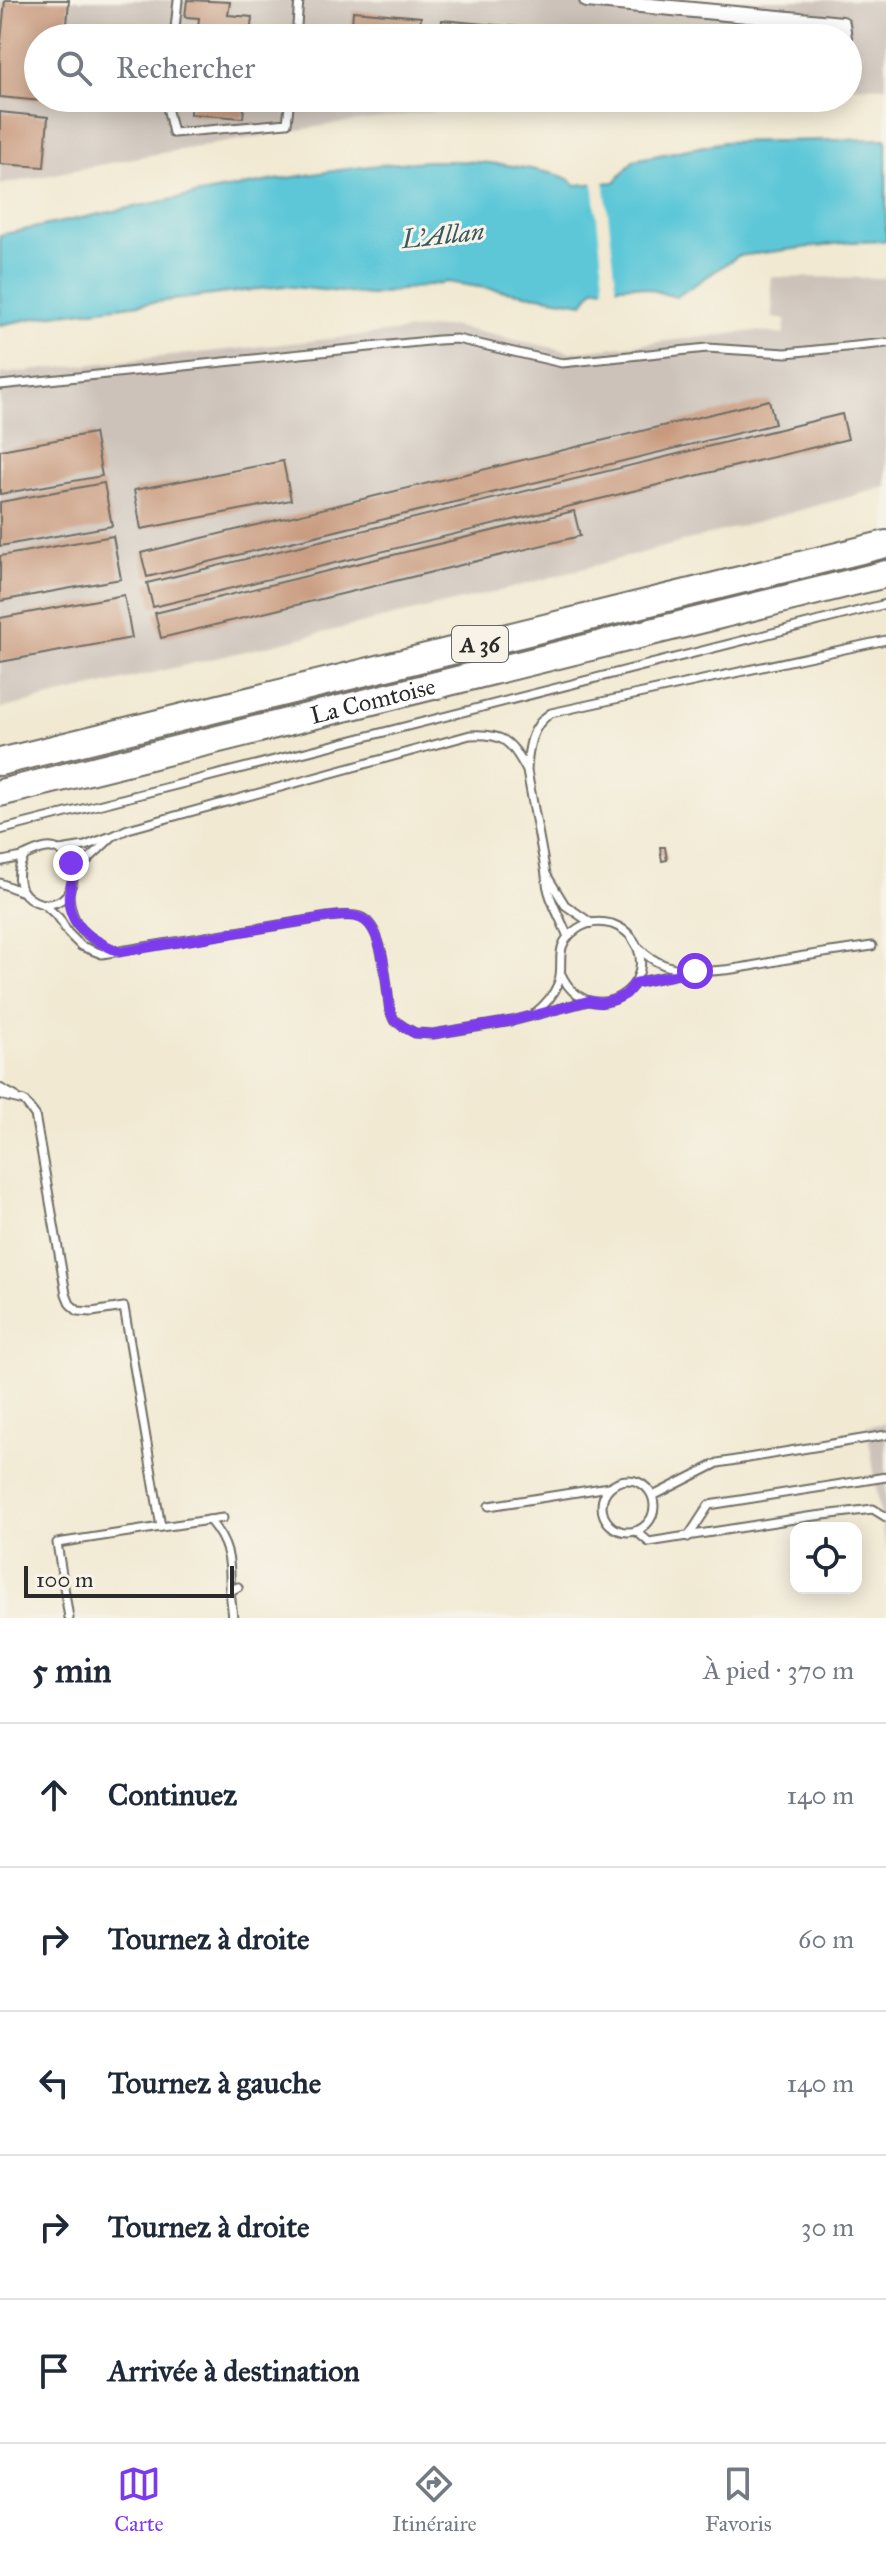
<!DOCTYPE html>
<html lang="fr">
<meta charset="utf-8">
<style>
:root{--surface:#fff;--page:#f2f2f3;--text:#1f2937;--muted:#747a83;--line:#e0e1e3;--accent:#7c3aed}
body{margin:0;font-family:"IM FELL Great Primer",serif;background:var(--page);color:var(--text)}
.controls{position:absolute;right:24px;bottom:24px;display:grid;overflow:hidden;border-radius:16px;box-shadow:0 4px 20px #0003}
.controls button{width:72px;height:72px;display:grid;place-items:center;padding:0;border:0;border-bottom:2px solid var(--line);background:var(--surface);color:var(--text);font:40px sans-serif}
.scale{position:absolute;left:24px;bottom:20px;width:210px;box-sizing:border-box;padding-left:8px;border:4px solid #2b2b2b;border-top:0;font-size:22px;line-height:28px;white-space:nowrap;color:#2b2b2b;-webkit-text-stroke:6px #f7f3e8;paint-order:stroke}
.stop{position:absolute;width:24px;height:24px;margin:-18px;border:6px solid #7c3aed;border-radius:50%;background:#fff}
.stop.end{background:#7c3aed;border-color:#fff;box-shadow:0 2px 8px #0008}
.list{margin:0;padding:0;list-style:none}
h2{display:flex;justify-content:space-between;align-items:center;height:104px;margin:0;padding:0 32px;font-size:34px}
h2 small{font-size:26px;font-weight:400;color:var(--muted)}
.list li{display:grid;grid-template-columns:52px 1fr auto;gap:24px;align-items:center;box-sizing:border-box;height:144px;padding:0 32px;border-top:2px solid var(--line)}
.list b{display:block;font-size:30px;white-space:nowrap}
.list em{font-size:26px;font-style:normal;color:var(--muted)}
.icon{flex:none;width:44px;height:44px;fill:none;stroke:currentColor;stroke-width:2;stroke-linecap:round;stroke-linejoin:round}
.map{position:relative;flex:none;width:886px;height:1618px;overflow:hidden}
.search{position:absolute;background:var(--surface);box-shadow:0 4px 20px #0003;left:24px;right:24px;top:24px;height:88px;display:flex;align-items:center;gap:20px;box-sizing:border-box;padding:0 28px;border-radius:44px;color:var(--muted);font-size:30px}
.sheet{height:824px;background:var(--surface)}
nav{display:flex;justify-content:space-around;align-items:center;box-sizing:border-box;height:112px;border-top:2px solid var(--line);background:var(--surface);font-size:22px;color:var(--muted)}
nav a{display:grid;justify-items:center;gap:4px}
nav .on{color:var(--accent)}
.map>svg:first-child{display:block}
</style>
<div class="map">
<svg width="886" height="1618" viewBox="0 0 886 1618">
<rect width="100%" height="100%" fill="#f7f3e8"/>
<filter id="ink" filterUnits="userSpaceOnUse"><feTurbulence type="fractalNoise" baseFrequency=".0125" numOctaves="2"/><feDisplacementMap in="SourceGraphic" scale="16" xChannelSelector="R" yChannelSelector="G"/><feConvolveMatrix kernelMatrix="1 2 1 2 8 2 1 2 1" color-interpolation-filters="sRGB"/></filter>
<filter id="wash" filterUnits="userSpaceOnUse"><feTurbulence type="fractalNoise" baseFrequency=".006" numOctaves="4" result="noise"/><feDisplacementMap in="SourceGraphic" scale="32" xChannelSelector="R" yChannelSelector="G"/><feGaussianBlur stdDeviation="1.8" result="paint"/><feColorMatrix in="noise" values="0 0 0 0 0 0 0 0 0 0 0 0 0 0 0 0 0 1.4 0 .05"/><feComposite in="paint" operator="in"/></filter>
<g filter="url(#wash)">
<rect width="100%" height="100%" fill="#f1e9d2"/>
<g fill="#ccc2b9">
<path d="M0 0H886V87L848 86V38H38V98L534 99 334 124 144 156 0 185Z"/>
<path d="M771 277 886 278V487L504 590 0 709V374L451 326 571 352 755 331 783 335 786 320 773 318Z"/>
<path d="M886 1423V1551L867 1426Z"/>
</g>
<path fill="#5dc7d8" stroke="#447982" stroke-width="2" d="M886 139V241L850 242 738 256 676 297 634 285 594 288 583 303 447 282 371 295 283 286 45 316 0 325V235C94 215 187 195 282 179 366 165 446 152 531 169 547 173 563 173 576 185L615 182 634 160 724 142Z"/>
<path fill="#f1e9d2" d="M604 179 617 291 605 292 593 180Z"/>
<g id="blocks">
<g fill="#c8997d">
<path d="M5 0H69L66 38H38V98H73V104L0 97V52Z"/>
<path d="M187 0 230 2 228 15 252 17 250 38H197L199 18 185 17Z"/>
<path d="M353 11 421 17 419 38H351Z"/>
<path d="M442 20 527 28 526 38H440Z"/>
<path d="M191 98H245L243 118 190 114Z"/>
<path d="M356 98H370L369 106 355 104Z"/>
<path d="M0 112 48 117 44 167 0 164Z"/>
<path d="M769 400 775 424 147 577 141 553Z"/>
<path d="M842 414 848 439 153 607 147 583Z"/>
<path d="M94 433 102 476 0 494V450Z"/>
<path d="M283 461 291 500 141 529 134 490Z"/>
<path d="M104 483 112 526 0 546V502Z"/>
<path d="M574 511 580 536 161 638 155 613Z"/>
<path d="M113 536 121 579 0 601V556Z"/>
<path d="M124 595 132 638 0 662V618Z"/>
<path d="M660 847H665L667 860 662 861Z"/>
</g>
</g>
</g>
<g filter="url(#ink)">
<use href="#blocks" fill-opacity="0" stroke="#706e65" stroke-width="2"/>
<g fill="none" stroke-linecap="round" stroke-linejoin="round">
<g stroke="#706e65" stroke-width="11">
<g id="service">
<path d="M174 38 178 0"/>
<path d="M296 38 299 0"/>
<path d="M168 98 167 107 173 133 287 123 290 98"/>
<path d="M0 385 438 340 457 339 562 363 707 348 786 353 886 343"/>
<path d="M0 830 886 604"/>
<path d="M60 850 85 846 109 837"/>
<path d="M0 862C8 859 17 859 24 856 40 849 55 840 69 860 73 867 75 876 72 884 61 923 0 900 24 857"/>
<path d="M74 873 113 836 128 829 470 735C503 733 511 741 526 769"/>
<path d="M546 875C547 898 560 916 568 937"/>
<path d="M0 883 20 891"/>
<path d="M69 891C69 927 89 940 119 952"/>
<path d="M44 904 59 918 68 933 81 946 102 954 328 917C338 916 350 914 360 917 385 926 386 988 390 1011L394 1020 404 1027 415 1033 433 1034 512 1021 588 1001"/>
<path d="M591 923 565 905 546 874 527 771C528 749 531 725 551 713L886 640"/>
<path d="M639 948C676 988 746 966 793 958 819 953 846 950 872 946"/>
<path d="M635 983 687 972"/>
<path d="M535 1013C545 1005 553 996 558 984 566 963 551 947 577 929 587 922 600 921 612 924 620 927 627 931 632 938 666 985 590 1035 561 974"/>
<path d="M0 1088 15 1096"/>
<path d="M0 1095 24 1101 35 1115 66 1294 70 1304 78 1311 92 1312 124 1307 161 1527 57 1543 69 1618"/>
<circle cx="628" cy="1506" r="26"/>
<path d="M653 1496 718 1463 886 1435"/>
<path d="M489 1506 609 1487"/>
<path d="M209 1520C229 1543 231 1561 230 1591"/>
<path d="M161 1527 223 1518"/>
<path d="M636 1531 649 1542 807 1517 873 1509 886 1517"/>
<path d="M688 1537 709 1505 886 1477"/>
<path d="M233 1618 230 1591 238 1587"/>
</g>
</g>
<g stroke="#706e65" stroke-width="18">
<g id="minor">
<path d="M587 0 842 24 844 38"/>
<path d="M848 71 849 80"/>
</g>
</g>
<g stroke="#706e65" stroke-width="30">
<g id="motorway">
<path d="M0 762 886 544"/>
<path id="s1" d="M0 793 886 574"/>
</g>
</g>
<use href="#service" stroke="#fff" stroke-width="7"/>
<use href="#minor" stroke="#fff" stroke-width="14"/>
<use href="#motorway" stroke="#fff" stroke-width="26"/>
</g>
</g>
<g fill="none" stroke-linecap="round" stroke-linejoin="round" filter="url(#ink)">
<path stroke="#7c3aed" stroke-width="10" d="M71 863C74 876 71 883 69 894 66 926 95 942 120 952L328 917C338 916 350 914 360 918 385 926 386 988 390 1011L394 1020 404 1027 415 1033 433 1034 512 1021 588 1001 601 1003 614 1000 626 994 635 983 695 971"/>
</g>
<g text-anchor="middle" stroke-width="6" stroke-linejoin="round" paint-order="stroke">
<rect fill="#f7f3e8" stroke="#686764" stroke-width="2" x="452" y="626" width="56" height="36" rx="6"/>
<g font-size="22" font-weight="bold" fill="#2b2b2b">
<text x="480" y="652">A 36</text>
</g>
<g font-size="24" fill="#2b2b2b" stroke="#f7f3e8">
<text dy="8" stroke="none"><textPath href="#s1" startOffset="384">La Comtoise</textPath></text>
</g>
<g font-size="26" font-style="italic" fill="#3a5a5f" stroke="#f7f3e8">
<text transform="translate(443 235) rotate(-6)" y="9">L'Allan</text>
</g>
</g>
</svg>
<div class="controls">
<button><svg class="icon" aria-label="locate" viewBox="0 0 24 24"><circle cx="12" cy="12" r="6"/><path d="M12 2v4M12 18v4M2 12h4M18 12h4"/></svg></button>
</div>
<div class="scale">100 m</div>
<div class="stop" style="left:695px;top:971px"></div>
<div class="stop end" style="left:71px;top:863px"></div>
<div class="search"><svg class="icon" aria-label="search" viewBox="0 0 24 24"><circle cx="10" cy="10" r="6"/><path d="M15 15l6 6"/></svg>Rechercher</div>
</div>
<section class="sheet">
<h2>5 min<small>À pied · 370 m</small></h2>
<ul class="list">
<li><svg class="icon" aria-label="ahead" viewBox="0 0 24 24"><path d="M12 20V5M6 11l6-6 6 6"/></svg><div><b>Continuez</b></div><em>140 m</em></li>
<li><svg class="icon" aria-label="right" viewBox="0 0 24 24"><path d="M7 20v-9h11M14 6l5 5-5 5"/></svg><div><b>Tournez à droite</b></div><em>60 m</em></li>
<li><svg class="icon" aria-label="left" viewBox="0 0 24 24"><path d="M17 20v-9H6M10 6l-5 5 5 5"/></svg><div><b>Tournez à gauche</b></div><em>140 m</em></li>
<li><svg class="icon" aria-label="right" viewBox="0 0 24 24"><path d="M7 20v-9h11M14 6l5 5-5 5"/></svg><div><b>Tournez à droite</b></div><em>30 m</em></li>
<li><svg class="icon" aria-label="arrive" viewBox="0 0 24 24"><path d="M6 21V4h12l-3 4 3 4H6"/></svg><div><b>Arrivée à destination</b></div></li>
</ul>
</section>
<nav>
<a class="on"><svg class="icon" aria-label="map" viewBox="0 0 24 24"><path d="M3 6l6-2 6 2 6-2v14l-6 2-6-2-6 2zM9 4v14M15 6v14"/></svg>Carte</a>
<a><svg class="icon" aria-label="directions" viewBox="0 0 24 24"><path d="M12 3l9 9-9 9-9-9zM9 14v-3h6M13 9l2 2-2 2"/></svg>Itinéraire</a>
<a><svg class="icon" aria-label="saved" viewBox="0 0 24 24"><path d="M7 4h10v16l-5-4-5 4z"/></svg>Favoris</a>
</nav>
